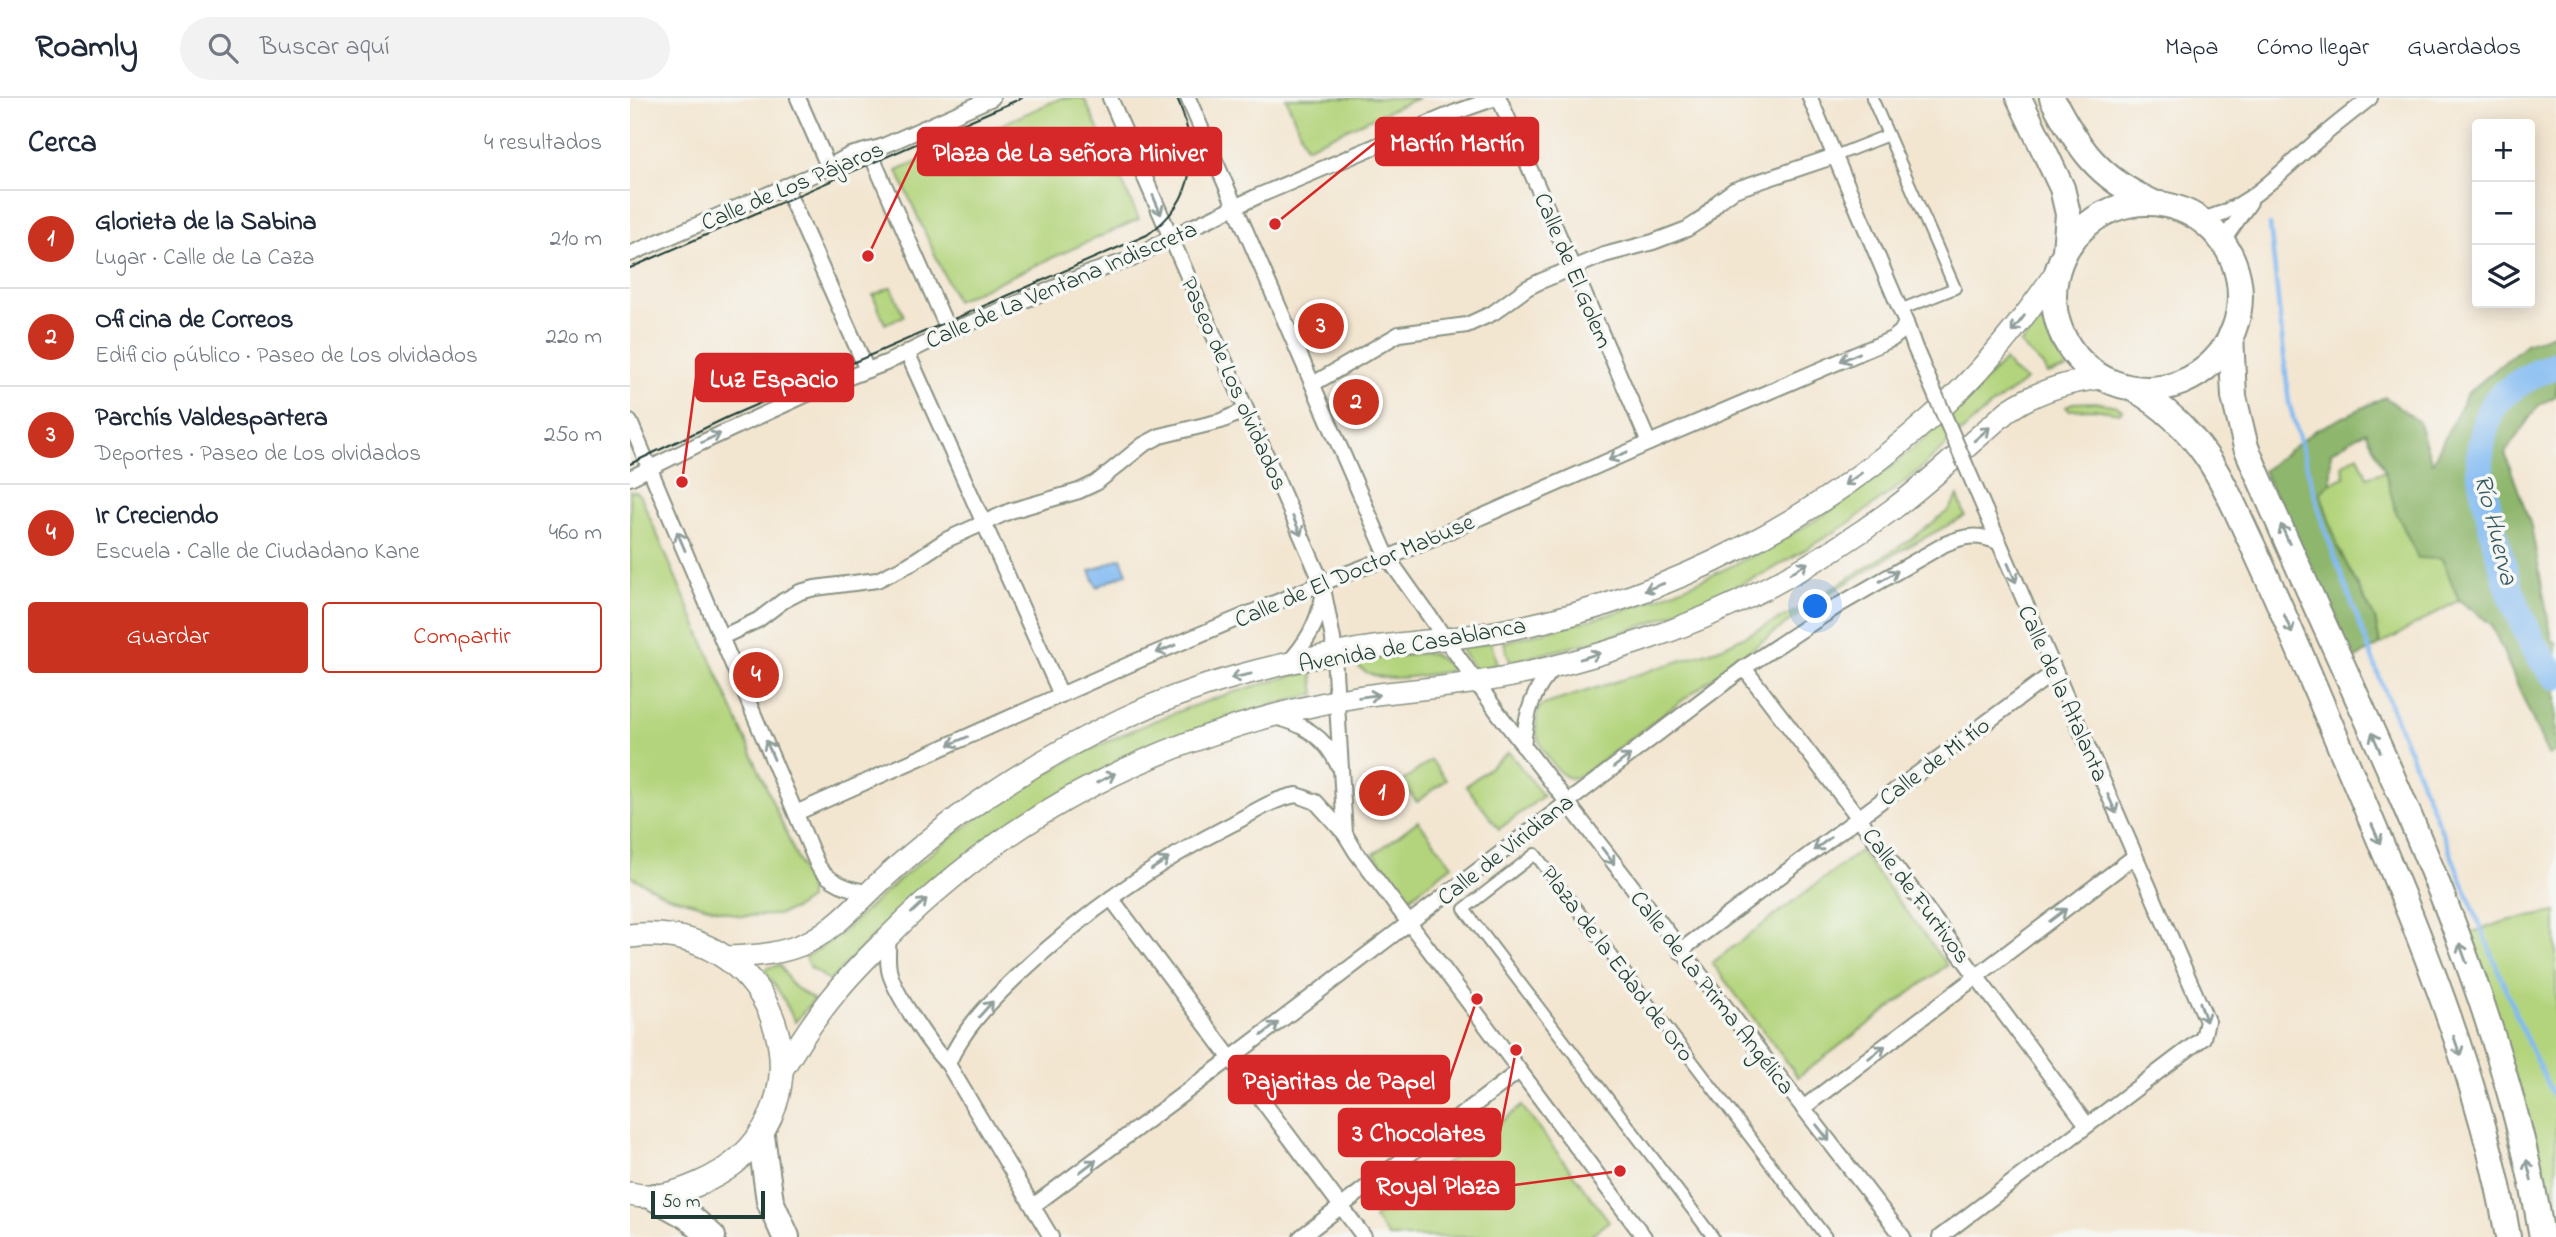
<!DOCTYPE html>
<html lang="es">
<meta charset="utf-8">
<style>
:root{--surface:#fff;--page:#f2f2f3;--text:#1f2937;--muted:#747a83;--line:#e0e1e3;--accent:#c8321e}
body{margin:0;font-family:"Indie Flower",sans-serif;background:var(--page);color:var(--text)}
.controls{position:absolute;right:21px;top:21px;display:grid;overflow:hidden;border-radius:7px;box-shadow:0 4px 18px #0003}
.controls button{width:63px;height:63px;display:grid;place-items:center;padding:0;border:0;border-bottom:2px solid var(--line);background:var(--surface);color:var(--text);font:35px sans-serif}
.scale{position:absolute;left:21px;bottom:18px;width:114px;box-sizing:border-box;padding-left:7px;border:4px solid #1f3d34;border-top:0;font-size:19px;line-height:24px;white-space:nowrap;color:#1f3d34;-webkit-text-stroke:5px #f6f6f2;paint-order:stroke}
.you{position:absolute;left:1186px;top:509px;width:24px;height:24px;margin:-18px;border:5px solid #fff;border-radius:50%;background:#1a73e8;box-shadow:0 0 0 10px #1a73e833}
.badge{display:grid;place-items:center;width:46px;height:46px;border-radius:50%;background:var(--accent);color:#fff;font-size:23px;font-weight:700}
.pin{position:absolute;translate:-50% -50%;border:4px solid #fff;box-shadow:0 2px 7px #0006}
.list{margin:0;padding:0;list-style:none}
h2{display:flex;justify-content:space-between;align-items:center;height:91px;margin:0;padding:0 28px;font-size:30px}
h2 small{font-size:23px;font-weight:400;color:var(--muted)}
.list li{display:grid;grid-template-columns:46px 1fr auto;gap:21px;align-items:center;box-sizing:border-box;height:98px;padding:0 28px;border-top:2px solid var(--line)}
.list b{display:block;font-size:26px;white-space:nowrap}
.list p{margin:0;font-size:23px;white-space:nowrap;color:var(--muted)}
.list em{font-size:23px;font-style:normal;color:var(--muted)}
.actions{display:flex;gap:14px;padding:21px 28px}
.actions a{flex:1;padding:16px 0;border:2px solid var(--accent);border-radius:7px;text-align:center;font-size:24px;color:var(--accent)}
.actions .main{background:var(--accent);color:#fff}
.icon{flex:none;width:38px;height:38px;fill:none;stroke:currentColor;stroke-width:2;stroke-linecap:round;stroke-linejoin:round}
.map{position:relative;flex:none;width:1926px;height:1139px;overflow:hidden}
header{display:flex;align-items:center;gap:42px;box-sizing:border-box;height:98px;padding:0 35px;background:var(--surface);border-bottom:2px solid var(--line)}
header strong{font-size:33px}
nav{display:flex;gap:38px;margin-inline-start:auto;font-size:24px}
.search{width:490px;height:63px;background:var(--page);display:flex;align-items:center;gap:18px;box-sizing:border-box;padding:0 24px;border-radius:38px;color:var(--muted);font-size:26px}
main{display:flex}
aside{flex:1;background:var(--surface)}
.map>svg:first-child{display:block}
</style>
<header>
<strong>Roamly</strong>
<div class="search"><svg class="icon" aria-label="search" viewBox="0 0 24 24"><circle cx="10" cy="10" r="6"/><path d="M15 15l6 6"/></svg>Buscar aquí</div>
<nav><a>Mapa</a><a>Cómo llegar</a><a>Guardados</a></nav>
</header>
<main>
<aside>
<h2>Cerca<small>4 resultados</small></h2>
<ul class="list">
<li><span class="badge">1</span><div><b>Glorieta de la Sabina</b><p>Lugar · Calle de La Caza</p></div><em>210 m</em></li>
<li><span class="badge">2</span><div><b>Oficina de Correos</b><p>Edificio público · Paseo de Los olvidados</p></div><em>220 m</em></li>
<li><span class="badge">3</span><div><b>Parchís Valdespartera</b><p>Deportes · Paseo de Los olvidados</p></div><em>250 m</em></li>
<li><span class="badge">4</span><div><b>Ir Creciendo</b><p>Escuela · Calle de Ciudadano Kane</p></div><em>460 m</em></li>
</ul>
<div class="actions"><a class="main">Guardar</a><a>Compartir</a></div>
</aside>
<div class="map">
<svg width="1926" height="1139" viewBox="0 0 1926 1139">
<rect width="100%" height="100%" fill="#f6f6f2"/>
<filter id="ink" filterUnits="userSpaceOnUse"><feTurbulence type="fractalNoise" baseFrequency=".0143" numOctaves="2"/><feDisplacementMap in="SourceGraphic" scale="14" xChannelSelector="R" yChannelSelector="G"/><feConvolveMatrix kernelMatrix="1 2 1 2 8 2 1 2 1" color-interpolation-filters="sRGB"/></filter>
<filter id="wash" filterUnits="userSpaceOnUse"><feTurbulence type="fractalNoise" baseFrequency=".00686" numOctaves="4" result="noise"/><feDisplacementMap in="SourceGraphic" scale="28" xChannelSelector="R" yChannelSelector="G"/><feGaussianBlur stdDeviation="1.57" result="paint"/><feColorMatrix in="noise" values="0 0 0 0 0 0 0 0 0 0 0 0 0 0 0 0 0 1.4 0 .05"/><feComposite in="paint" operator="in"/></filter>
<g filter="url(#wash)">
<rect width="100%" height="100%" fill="#f3e6d1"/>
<g fill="#b3d47c" stroke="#698858" stroke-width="2">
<path d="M431 0H454L509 121 326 203 267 73Z"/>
<path d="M656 0H788L676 49Z"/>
<path d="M261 189 274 218 255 226 243 197Z"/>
<path d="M1412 222 1424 251 1436 268V271L1417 276 1413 268 1390 246Z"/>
<path d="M1375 262 1384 274 1396 282 1357 311 1280 380 1216 427 1136 475 1024 524 961 544 880 564 874 544C924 531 974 520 1022 502 1117 466 1210 414 1287 347 1318 321 1347 291 1375 262Z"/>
<path d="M1466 304 1487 308 1492 312 1490 315 1463 311 1439 312 1436 309 1442 305Z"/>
<path d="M1728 357 1737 379 1755 373 1766 414 1812 461 1829 502 1750 547 1745 521 1708 450 1690 394 1701 385 1715 379 1712 367Z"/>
<path d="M0 393 6 394 11 399 179 788V801L164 811 147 817 111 818 35 797 0 778Z"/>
<path d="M1328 398 1335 418 1264 456 1184 505 956 674C951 677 947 680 940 680 926 677 910 649 907 636 905 626 907 617 910 608L1093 549 1166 513 1283 440 1319 412Z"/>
<path d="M861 544 867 567 844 571 830 550Z"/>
<path d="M795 555 803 556 826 572C793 576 747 592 722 563Z"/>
<path d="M682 573 685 596C492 643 333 736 200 883L180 869 175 859C206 843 227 820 253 796 277 775 301 754 327 735 431 655 554 603 682 573Z"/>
<path d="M879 654 913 698 869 731 836 688Z"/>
<path d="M801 662 816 682 787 704 772 684Z"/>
<path d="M788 723 822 767 779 800 744 756Z"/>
<path d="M1230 753 1317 867 1168 979 1082 865Z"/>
<path d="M1926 814V1139H1919L1834 837 1876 823Z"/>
<path d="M150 867 162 887 184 902 165 924 152 898 135 873 136 870Z"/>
<path d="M892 1008 979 1123 958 1139H758L744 1120Z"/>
</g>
<path fill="#8eb66c" stroke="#567a50" stroke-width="2" d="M1926 235V298L1908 308 1875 355 1901 428 1922 542 1926 544V653L1918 657 1861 526 1829 502 1812 461 1788 460 1766 414 1755 373 1736 333 1701 354V385L1690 394 1708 450 1745 521 1750 547 1718 564 1633 373 1684 333 1755 299 1788 323 1802 365 1837 296 1896 246Z"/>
<path fill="#81baf2" stroke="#507c93" stroke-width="2" d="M491 460 497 475 467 489 460 473Z"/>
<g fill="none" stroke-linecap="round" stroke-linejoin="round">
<path stroke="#81baf2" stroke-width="4.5" d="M1640 127 1659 305 1696 435 1750 581 1894 936 1926 1004"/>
<path stroke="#81baf2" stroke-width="28" d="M1926 267C1908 273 1869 293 1861 312 1854 327 1849 353 1850 369 1850 379 1854 391 1856 401 1866 451 1890 542 1926 578"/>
</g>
</g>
<g filter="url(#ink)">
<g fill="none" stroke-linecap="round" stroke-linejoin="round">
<g stroke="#899282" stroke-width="14">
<g id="pedestrian">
<path d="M1242 0 1325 190 1270 212"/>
<path d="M1205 58 1258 37"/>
<path d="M1083 1139 834 811 905 756 1196 1139"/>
</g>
</g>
<g stroke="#899282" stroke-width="18">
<g id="minor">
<path d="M168 0 198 68"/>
<path d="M480 0 692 485 703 541 715 736 726 754 1014 1139"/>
<path d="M558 0 758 460 869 616 1273 1139"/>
<path d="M869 0 1019 345"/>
<path d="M1180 0 1276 225 1285 250"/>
<path d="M239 52 319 234"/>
<path d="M155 88 237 272"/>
<path d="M1569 122C1616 113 1646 78 1681 48 1700 31 1720 16 1740 0"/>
<path d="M1592 144 1620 104"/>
<path d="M0 156 187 75 220 57 251 49 362 0"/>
<path d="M277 254 431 597"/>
<path d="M683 286 769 236 837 227 863 215 897 190 911 183 974 157 1023 144 1057 131 1071 122 1089 103 1104 92 1205 58"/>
<path d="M0 324 188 768C199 784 219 792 239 794"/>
<path d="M0 380 71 345 193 289 256 265 319 234 462 174 502 161 541 139 628 98 826 14 866 0"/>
<path d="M92 539 128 522 153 503 170 494 185 490 247 482 278 467 316 442 380 413 449 393 466 385 513 347 530 338 591 323 616 312"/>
<path d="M657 566C676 546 687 527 693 499"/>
<path d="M1114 570 1228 719 1457 1027"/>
<path d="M643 619C672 624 696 640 708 667"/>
<path d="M893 648C896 617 902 590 927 568"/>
<path d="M166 715 507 563 692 485 758 460 1019 345 1262 241 1271 234 1276 225"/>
<path d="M481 800 734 1139"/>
<path d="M259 838C258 849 257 861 259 872 263 893 302 951 318 966L421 1139"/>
<path d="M1050 853 1424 574"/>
<path d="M318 966C332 932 360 904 386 879 452 817 524 765 604 725 624 714 645 700 667 697L686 704 715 736"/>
<path d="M1173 1010 1505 758"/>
<path d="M403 1108 600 961 1114 570 1209 507 1315 446C1336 437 1348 436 1368 444"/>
<path d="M671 1139 889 973"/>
<path d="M1310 1139 1565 946 1573 940 1577 923 1355 412"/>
</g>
</g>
<g stroke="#899282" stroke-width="24">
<g id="secondary">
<path d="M97 859C125 858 154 856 180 843 212 826 235 796 262 773 283 754 306 736 328 719 381 680 435 648 494 620 567 585 646 566 724 552 773 544 822 542 870 533 1039 502 1195 419 1320 302 1361 263 1396 218 1428 171"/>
<path d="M151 974C167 948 184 921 204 897 220 876 239 858 258 839 381 714 533 638 704 603 751 593 800 592 847 584 902 576 956 561 1008 544 1098 515 1188 467 1263 411 1304 380 1340 345 1379 312 1407 293 1436 284 1471 280"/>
</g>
</g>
<g stroke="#899282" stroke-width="26">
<path id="primary" d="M0 838C156 820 212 1026 68 1086 45 1096 24 1102 0 1096"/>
</g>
<g stroke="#899282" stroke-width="28">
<g id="trunk">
<path d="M1389 0 1432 90 1438 116 1435 153"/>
<path d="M1422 0C1447 48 1468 80 1520 103"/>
<circle cx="1517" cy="198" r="93"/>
<path d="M1601 237 1604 299 1616 349C1724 608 1866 860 1912 1139"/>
<path d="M1504 291C1535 309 1557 330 1577 359 1595 385 1607 415 1621 444 1645 495 1667 547 1689 599 1761 771 1847 955 1878 1139"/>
</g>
</g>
<g stroke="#899282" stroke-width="30">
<g id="motorway">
<path d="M131 1038 140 1103 156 1139"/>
<path d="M24 1099 58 1118 82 1139"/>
</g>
</g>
<use href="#pedestrian" stroke="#fff" stroke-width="10"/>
<use href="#minor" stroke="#fff" stroke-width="14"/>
<use href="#secondary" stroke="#fff" stroke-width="21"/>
<use href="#primary" stroke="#fff" stroke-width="23"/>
<use href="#trunk" stroke="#fff" stroke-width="24"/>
<use href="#motorway" stroke="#fff" stroke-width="26"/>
<g stroke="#1f3d34" stroke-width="2">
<path d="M0 170 392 0"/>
<path d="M0 366 98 319 517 137C568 101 569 53 547 0"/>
</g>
<g stroke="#899282" stroke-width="18" stroke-linecap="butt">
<path id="minor-bridge" d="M1285 250 1355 412"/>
</g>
<use href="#minor-bridge" stroke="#fff" stroke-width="14"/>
</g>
<defs><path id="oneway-shaft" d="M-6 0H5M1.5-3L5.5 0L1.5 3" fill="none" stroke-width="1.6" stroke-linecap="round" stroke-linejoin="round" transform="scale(1.75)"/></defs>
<g stroke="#8f9e9a">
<use href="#oneway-shaft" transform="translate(527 107) rotate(67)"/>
<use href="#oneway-shaft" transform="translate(1388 226) rotate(128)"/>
<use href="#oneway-shaft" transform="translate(1220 259) rotate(157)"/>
<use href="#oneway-shaft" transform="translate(1352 336) rotate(-41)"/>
<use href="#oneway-shaft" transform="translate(81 340) rotate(-25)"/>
<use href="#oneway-shaft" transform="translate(988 358) rotate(156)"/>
<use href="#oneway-shaft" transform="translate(1223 381) rotate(145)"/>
<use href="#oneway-shaft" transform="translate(667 428) rotate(66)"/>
<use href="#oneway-shaft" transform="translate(1655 436) rotate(-114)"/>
<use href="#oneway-shaft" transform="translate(51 443) rotate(-113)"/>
<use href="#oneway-shaft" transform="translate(1169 470) rotate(-31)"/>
<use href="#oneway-shaft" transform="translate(1382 475) rotate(67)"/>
<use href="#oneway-shaft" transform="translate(1259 478) rotate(-30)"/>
<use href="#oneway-shaft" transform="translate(1024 489) rotate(160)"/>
<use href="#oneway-shaft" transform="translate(1658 526) rotate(67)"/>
<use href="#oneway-shaft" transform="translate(536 551) rotate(157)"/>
<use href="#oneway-shaft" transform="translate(960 558) rotate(-17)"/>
<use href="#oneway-shaft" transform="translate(611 578) rotate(168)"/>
<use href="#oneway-shaft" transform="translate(739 598) rotate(-7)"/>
<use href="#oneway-shaft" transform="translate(328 643) rotate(156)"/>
<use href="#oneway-shaft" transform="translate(1746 644) rotate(-114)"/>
<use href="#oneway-shaft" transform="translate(140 652) rotate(-113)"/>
<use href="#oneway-shaft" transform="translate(992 663) rotate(-37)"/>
<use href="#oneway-shaft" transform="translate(476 680) rotate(-27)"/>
<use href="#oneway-shaft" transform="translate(1482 706) rotate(66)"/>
<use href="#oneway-shaft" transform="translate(1746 736) rotate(67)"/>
<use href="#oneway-shaft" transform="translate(1192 746) rotate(143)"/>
<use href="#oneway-shaft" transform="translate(978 758) rotate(53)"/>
<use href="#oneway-shaft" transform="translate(530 766) rotate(-33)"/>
<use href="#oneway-shaft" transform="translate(289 808) rotate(-43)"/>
<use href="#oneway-shaft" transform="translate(1428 817) rotate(-37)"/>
<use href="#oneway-shaft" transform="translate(1833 855) rotate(-110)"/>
<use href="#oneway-shaft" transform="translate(356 911) rotate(-48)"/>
<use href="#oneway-shaft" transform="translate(1573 914) rotate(72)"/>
<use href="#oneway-shaft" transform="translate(640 931) rotate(-37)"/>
<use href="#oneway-shaft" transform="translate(1827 948) rotate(71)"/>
<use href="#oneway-shaft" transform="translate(1247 954) rotate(-37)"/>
<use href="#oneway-shaft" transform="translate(1193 1035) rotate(52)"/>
<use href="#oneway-shaft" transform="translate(458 1068) rotate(-37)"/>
<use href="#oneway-shaft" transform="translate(1899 1072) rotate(-103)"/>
</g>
</g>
<g text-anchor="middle" stroke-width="7" stroke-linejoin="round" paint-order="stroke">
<g font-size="24" fill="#1f3d34" stroke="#f6f6f2">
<text transform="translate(162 87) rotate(-23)" y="8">Calle de Los Pájaros</text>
<text transform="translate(944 172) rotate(67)" y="8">Calle de El Golem</text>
<text transform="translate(431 186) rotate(-23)" y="8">Calle de La Ventana Indiscreta</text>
<text transform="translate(605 285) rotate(66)" y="8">Paseo de Los olvidados</text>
<text transform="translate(724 472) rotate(-23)" y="8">Calle de El Doctor Mabuse</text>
<text transform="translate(782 546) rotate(-10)" y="8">Avenida de Casablanca</text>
<text transform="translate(1434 595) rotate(66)" y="8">Calle de la Atalanta</text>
<text transform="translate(1304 663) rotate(-37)" y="8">Calle de Mi tío</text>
<text transform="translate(875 751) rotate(-38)" y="8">Calle de Viridiana</text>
<text transform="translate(1287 797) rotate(53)" y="8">Calle de Furtivos</text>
<text transform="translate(988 865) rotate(53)" y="8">Plaza de la Edad de Oro</text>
<text transform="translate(1083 894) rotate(52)" y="8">Calle de La Prima Angélica</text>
</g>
<g font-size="26" font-style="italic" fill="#385c64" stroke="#f6f6f2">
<text transform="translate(1867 431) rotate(76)" y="9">Río Huerva</text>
</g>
</g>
<path fill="none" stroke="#d62828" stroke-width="2.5" d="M645 126L746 44M238 158L288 53M52 384L66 280M847 901L819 982M886 952L870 1034M990 1073L884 1087"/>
<g fill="#d62828" stroke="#f6f6f2" stroke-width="2.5">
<circle cx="645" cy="126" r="7"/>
<circle cx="238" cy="158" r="7"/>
<circle cx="52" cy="384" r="7"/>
<circle cx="847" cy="901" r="7"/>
<circle cx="886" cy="952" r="7"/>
<circle cx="990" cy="1073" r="7"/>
</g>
<g fill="#d62828" stroke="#d62828" stroke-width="2.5">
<rect x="746" y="20" width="162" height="47" rx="7"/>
<rect x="288" y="30" width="303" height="47" rx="7"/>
<rect x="66" y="256" width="157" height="47" rx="7"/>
<rect x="599" y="958" width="220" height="47" rx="7"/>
<rect x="709" y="1011" width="161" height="47" rx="7"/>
<rect x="732" y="1064" width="152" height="47" rx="7"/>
</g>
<g font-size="26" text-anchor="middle" font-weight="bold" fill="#fff">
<text x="827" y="53">Martín Martín</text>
<text x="440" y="63">Plaza de La señora Miniver</text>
<text x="144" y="289">Luz Espacio</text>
<text x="709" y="991">Pajaritas de Papel</text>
<text x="789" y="1043">3 Chocolates</text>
<text x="808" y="1096">Royal Plaza</text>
</g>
</svg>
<div class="controls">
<button>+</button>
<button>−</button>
<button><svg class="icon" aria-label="layers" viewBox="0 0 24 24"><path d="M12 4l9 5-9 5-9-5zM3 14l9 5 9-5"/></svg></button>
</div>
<div class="scale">50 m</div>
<div class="you"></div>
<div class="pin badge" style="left:752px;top:695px">1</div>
<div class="pin badge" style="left:726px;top:304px">2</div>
<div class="pin badge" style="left:691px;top:228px">3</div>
<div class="pin badge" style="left:126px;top:577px">4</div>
</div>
</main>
